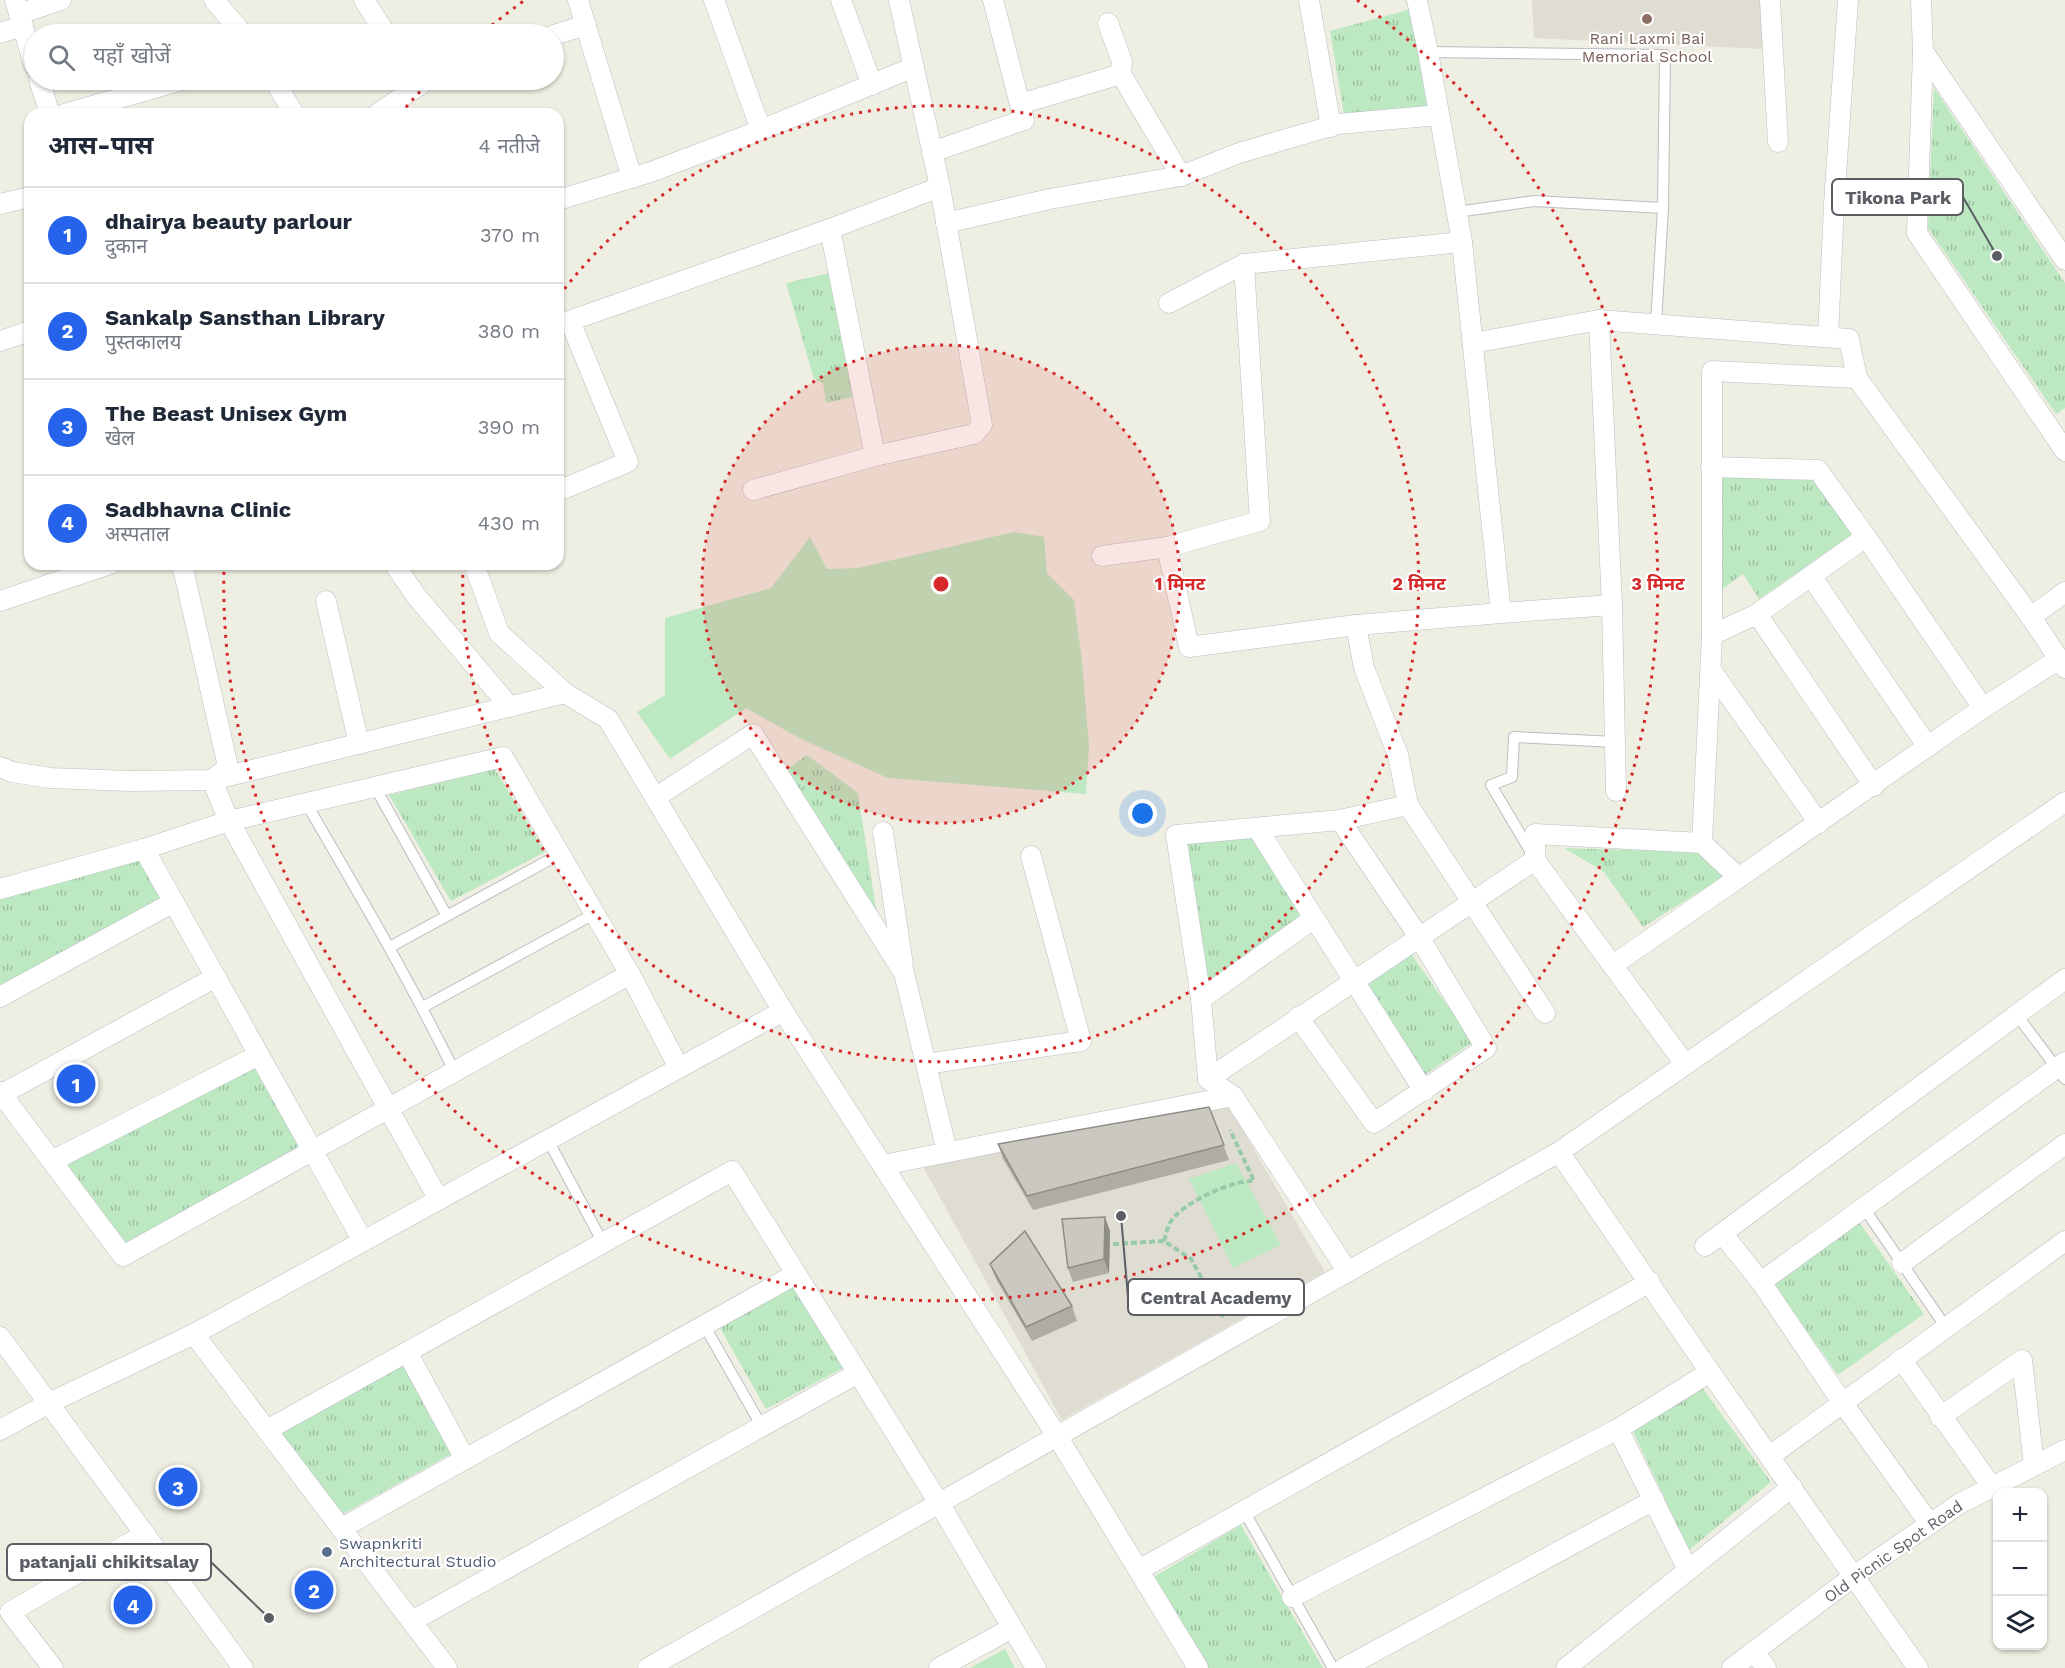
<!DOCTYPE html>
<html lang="hi">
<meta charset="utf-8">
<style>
:root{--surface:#fff;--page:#f6f6f7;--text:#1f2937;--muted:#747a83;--line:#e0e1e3;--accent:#2563eb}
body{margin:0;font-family:"Work Sans","Noto Sans Devanagari",sans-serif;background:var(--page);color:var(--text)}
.controls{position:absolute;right:18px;bottom:18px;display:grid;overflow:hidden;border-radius:12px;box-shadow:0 2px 4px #0004}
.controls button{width:54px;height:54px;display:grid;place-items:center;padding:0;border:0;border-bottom:2px solid var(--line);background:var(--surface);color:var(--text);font:30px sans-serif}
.you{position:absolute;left:1143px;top:814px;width:21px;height:21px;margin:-15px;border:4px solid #fff;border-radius:50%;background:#1a73e8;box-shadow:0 0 0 9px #1a73e833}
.badge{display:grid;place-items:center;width:39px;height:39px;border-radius:50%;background:var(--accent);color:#fff;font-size:20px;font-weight:700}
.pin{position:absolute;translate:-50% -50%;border:3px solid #fff;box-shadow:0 2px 6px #0006}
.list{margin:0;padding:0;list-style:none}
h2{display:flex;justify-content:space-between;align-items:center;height:78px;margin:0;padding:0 24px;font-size:26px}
h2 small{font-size:20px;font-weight:400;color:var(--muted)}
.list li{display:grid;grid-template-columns:39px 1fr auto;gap:18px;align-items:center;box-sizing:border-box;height:96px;padding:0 24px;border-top:2px solid var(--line)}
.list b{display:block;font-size:22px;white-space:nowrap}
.list p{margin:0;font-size:20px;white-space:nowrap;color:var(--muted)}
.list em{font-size:20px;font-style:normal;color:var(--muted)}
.icon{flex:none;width:33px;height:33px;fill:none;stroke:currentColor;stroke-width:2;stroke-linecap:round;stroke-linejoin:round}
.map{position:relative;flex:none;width:2065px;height:1668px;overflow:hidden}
.search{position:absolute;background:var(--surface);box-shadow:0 2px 4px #0004;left:24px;top:24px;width:540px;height:66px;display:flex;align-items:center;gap:15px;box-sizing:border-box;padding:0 21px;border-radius:33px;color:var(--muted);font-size:22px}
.panel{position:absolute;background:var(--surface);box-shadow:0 2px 4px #0004;left:24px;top:108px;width:540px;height:462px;border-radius:18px}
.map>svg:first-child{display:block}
</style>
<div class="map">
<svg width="2065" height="1668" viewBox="0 0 2065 1668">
<defs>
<pattern id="park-tufts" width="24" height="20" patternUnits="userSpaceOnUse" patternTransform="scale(1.5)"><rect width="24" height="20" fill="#bde9c2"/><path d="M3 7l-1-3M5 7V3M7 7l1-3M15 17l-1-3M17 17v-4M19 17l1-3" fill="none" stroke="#9dc0a1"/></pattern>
</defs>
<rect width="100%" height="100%" fill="#efeee3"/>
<g fill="#dfddd2">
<path d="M1532 0H1761L1763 49 1534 38Z"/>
<path d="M1228 1105 1325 1272 1062 1420 920 1161Z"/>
</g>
<g fill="#bde9c2">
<path d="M1014 532 1044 537 1047 573 1074 600 1082 661 1089 746 1086 794 888 778 801 739 746 708 670 759 637 712 665 695V618L771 588 810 537 827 569 858 568Z"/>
<path d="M1236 1163 1281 1245 1233 1268 1189 1179Z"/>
</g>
<g fill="url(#park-tufts)">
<path d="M1415 8 1433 110 1344 115 1330 31Z"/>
<path d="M1934 88 2065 283V408L2056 414 1928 228Z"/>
<path d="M834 272 857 396 826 403 823 383 814 379 786 283Z"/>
<path d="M1721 474 1815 477 1854 533 1759 599 1743 574 1721 590Z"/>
<path d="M807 755 858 793 878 922 785 771Z"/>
<path d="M495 769 545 852 451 901 389 795Z"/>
<path d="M1252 834 1304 920 1209 986 1182 840Z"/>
<path d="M1564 848 1699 852 1726 875 1643 927 1604 872Z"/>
<path d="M145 852 165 899 0 990V895Z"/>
<path d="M1409 951 1473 1042 1424 1075 1365 985Z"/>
<path d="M252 1058 302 1146 126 1243 66 1163Z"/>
<path d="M1859 1222 1924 1314 1838 1375 1773 1283Z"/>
<path d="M793 1284 843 1368 766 1409 719 1326Z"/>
<path d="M403 1364 453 1453 341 1515 278 1434Z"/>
<path d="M1700 1385 1771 1482 1689 1550 1629 1423Z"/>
<path d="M1241 1525 1323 1668H1208L1152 1578Z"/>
<path d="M1005 1649 1015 1668H970Z"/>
</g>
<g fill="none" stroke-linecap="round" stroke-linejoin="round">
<g stroke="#bbbdc3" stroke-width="12">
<g id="service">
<path d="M1428 52 1665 55 1663 208 1656 323"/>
<path d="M1457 212 1534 201 1663 208"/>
<path d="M375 787 447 916"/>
<path d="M306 803C358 892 409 979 454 1071"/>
<path d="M1532 854 1491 785 1512 777 1514 737 1615 742"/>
<path d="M390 947 560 854"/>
<path d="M423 1007 594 914"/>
<path d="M2016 1014 2065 1079"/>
<path d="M548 1140 603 1243"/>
<path d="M1864 1208 1947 1329"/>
<path d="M704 1325 761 1425"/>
<path d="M1244 1511 1333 1668"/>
</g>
</g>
<g stroke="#bbbdc3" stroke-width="21">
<g id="minor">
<path d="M15 0 34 65"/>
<path d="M214 0 243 34"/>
<path d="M364 0 386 34"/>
<path d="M578 0 632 178"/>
<path d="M714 0 761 130"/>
<path d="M841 0 872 85"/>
<path d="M1309 0 1331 127"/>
<path d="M1417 0 1428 52 1462 242"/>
<path d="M1770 0 1778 142"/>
<path d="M1921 0 1923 51 1917 233 2065 451"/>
<path d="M19 14 61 0"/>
<path d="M1108 23 1122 62 1121 74 1181 176"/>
<path d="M0 33 23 26"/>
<path d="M554 35 586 25"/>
<path d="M1923 51 2065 260"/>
<path d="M39 80 50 114"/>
<path d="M274 80 294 114"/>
<path d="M1020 104 1121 74"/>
<path d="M64 114 183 80"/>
<path d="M377 114 427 80"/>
<path d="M932 152 1024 120 993 0"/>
<path d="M558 200 651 172 761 130 914 67"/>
<path d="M0 204 30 197"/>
<path d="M946 223 1050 199 1181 176 1239 153 1338 124 1439 115"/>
<path d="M830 229 875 456"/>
<path d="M1462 242 1501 613 1356 625 1189 647 1167 547 1260 521 1244 264Z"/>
<path d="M1169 303 1244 264"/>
<path d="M1599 320 1612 605 1616 791"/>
<path d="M558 325 830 229 940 187 899 0"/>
<path d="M1828 337 1834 204 1848 0"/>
<path d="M0 341 30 331"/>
<path d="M1473 343 1599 320 1849 339 1857 378 2031 617 2065 668"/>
<path d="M1711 467 1818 470 1866 537 1757 614 1712 635"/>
<path d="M753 490 875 456 974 434 982 425 940 187"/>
<path d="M558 491 628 462 570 321"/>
<path d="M1866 537 1983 708"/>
<path d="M1102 556 1167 547"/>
<path d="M182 564 228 767 212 780"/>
<path d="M394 564 417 597 510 707"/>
<path d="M474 564 499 633 565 693 608 719 783 1011 1057 1436 1198 1668"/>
<path d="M1811 576 1928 747"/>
<path d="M0 601 110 564"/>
<path d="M326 601 359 744"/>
<path d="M1501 613 1612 605"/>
<path d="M1757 614 1874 786"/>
<path d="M2031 617 2065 592"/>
<path d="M1711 670 1819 823"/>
<path d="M0 767 12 772 50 778 129 781 212 780 565 693"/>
<path d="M212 780 229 821 439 1200"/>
<path d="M655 798 753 734 904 973 947 1152"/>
<path d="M1408 805 1545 1013"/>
<path d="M1257 828 1424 1091"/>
<path d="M883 832 903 965"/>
<path d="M1702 843 1739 878"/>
<path d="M144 849 363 1241"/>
<path d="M0 889 144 849 229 821 503 757 630 974"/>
<path d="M1613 965 1983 708 2059 659"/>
<path d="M0 997 174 902"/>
<path d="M1201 999 1313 919"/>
<path d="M1298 1017 1374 1123 1486 1048 1419 937 1340 820"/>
<path d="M926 1064 1081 1041 1031 856"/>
<path d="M1685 1064 1535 860V834L1702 843 1712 635V371L1857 378"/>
<path d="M1208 1079 1535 860"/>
<path d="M0 1092 123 1256 630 974 679 1068"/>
<path d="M2 1094 216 977"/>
<path d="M1559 1152 1710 1372 1918 1668"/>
<path d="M52 1161 259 1055"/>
<path d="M883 1165 1233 1096"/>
<path d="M1726 1232 1725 1237 1761 1282 1842 1402 1930 1524"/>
<path d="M1705 1246 2065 979"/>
<path d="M1902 1263 2065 1144"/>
<path d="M1348 1272 1233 1096 1208 1079 1201 999 1176 835 1340 820 1408 805 1398 755 1364 668 1356 625"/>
<path d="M1761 1282 2065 1062"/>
<path d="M194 1334 447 1668"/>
<path d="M0 1337 243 1668"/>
<path d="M407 1352 465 1459"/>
<path d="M1901 1359 1992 1487"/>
<path d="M1940 1417 2022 1360 2034 1465"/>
<path d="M1618 1429 1688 1570"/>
<path d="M0 1430 49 1403 194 1334 783 1011"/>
<path d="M267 1430 732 1171 939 1503 1036 1668"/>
<path d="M1770 1456 2065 1241"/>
<path d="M342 1528 796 1274"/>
<path d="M1139 1570 1650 1282"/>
<path d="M1292 1597 1618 1429 1710 1372"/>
<path d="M412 1621 858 1373"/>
<path d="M1754 1651 1766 1668"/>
<path d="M53 1668 10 1612 145 1534"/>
<path d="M648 1668 1559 1152 2065 802"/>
<path d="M939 1668 1012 1628"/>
<path d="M1344 1668 1654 1500"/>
<path d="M1566 1668 1792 1487"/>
<path d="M1732 1668 1854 1576 1959 1504 2065 1450"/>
</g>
</g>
<g stroke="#95caaa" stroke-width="4" stroke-dasharray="6 3" stroke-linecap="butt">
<path d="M1164 1241C1166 1235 1167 1228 1170 1223 1181 1203 1232 1180 1254 1181L1230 1130"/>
<path d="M1113 1244 1164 1241 1191 1259 1225 1320"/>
</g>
<use href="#service" stroke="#fff" stroke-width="10"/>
<use href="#minor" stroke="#fff" stroke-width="20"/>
</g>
<g fill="#aeaca5">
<path d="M1209 1107 1229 1160 1033 1210 1003 1159 998 1144Z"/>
<path d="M1110 1231 1109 1273 1073 1282 1068 1268Z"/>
<path d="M990 1264 1072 1306 1077 1321 1032 1341 996 1279Z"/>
</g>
<path fill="#8d8c86" d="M1105 1217 1110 1231 1109 1273 1104 1259Z"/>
<g fill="#cac8c0" stroke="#8d8c86" stroke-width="1.5">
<path d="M1209 1107 1224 1145 1027 1196 998 1144Z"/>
<path d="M1105 1217 1104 1259 1068 1268 1062 1219Z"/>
<path d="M1025 1231 1072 1306 1026 1327 990 1264Z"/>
</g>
<circle cx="941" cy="584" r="239" fill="#d62828" fill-opacity=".12"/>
<g fill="none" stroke="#d62828" stroke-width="3" stroke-dasharray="3 6">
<circle cx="941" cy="584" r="239"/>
<path d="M559 296A478 478 0 1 1 463 567"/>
<path d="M400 114A717 717 0 0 1 430 81M485 31A717 717 0 0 1 525 0M1357 0A717 717 0 1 1 224 565"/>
</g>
<circle fill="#8d6e63" stroke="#fff" stroke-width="2" cx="1647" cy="19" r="6"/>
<circle fill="#5c6f8a" stroke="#fff" stroke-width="2" cx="327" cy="1552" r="6"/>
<g text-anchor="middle" stroke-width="4.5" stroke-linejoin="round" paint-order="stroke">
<g font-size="16" fill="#785e54" stroke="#fff">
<text x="1647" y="44">Rani Laxmi Bai<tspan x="1647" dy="18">Memorial School</tspan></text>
</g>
<g font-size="16" fill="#4e5e75" stroke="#fff" text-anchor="start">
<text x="339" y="1549">Swapnkriti<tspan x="339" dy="18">Architectural Studio</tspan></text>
</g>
<g font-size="16" fill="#5b5f65" stroke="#fff">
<text transform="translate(1893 1551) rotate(-35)" y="6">Old Picnic Spot Road</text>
</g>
</g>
<circle cx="941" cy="584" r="9" fill="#d62828" stroke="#fff" stroke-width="3"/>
<g font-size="18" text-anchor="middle" font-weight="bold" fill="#d62828" stroke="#fff" stroke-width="4.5" stroke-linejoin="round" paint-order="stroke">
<text x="1180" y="590">1 मिनट</text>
<text x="1419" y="590">2 मिनट</text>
<text x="1658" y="590">3 मिनट</text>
</g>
<path fill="none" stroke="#5b5f65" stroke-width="2" d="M1997 256L1963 197M1121 1216L1128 1297M269 1618L211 1562"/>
<g fill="#5b5f65" stroke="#fff" stroke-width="2">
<circle cx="1997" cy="256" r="6"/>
<circle cx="1121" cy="1216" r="6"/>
<circle cx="269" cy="1618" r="6"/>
</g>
<g fill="#fff" stroke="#5b5f65" stroke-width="2">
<rect x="1832" y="179" width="131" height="36" rx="6"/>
<rect x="1128" y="1279" width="176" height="36" rx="6"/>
<rect x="7" y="1544" width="204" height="36" rx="6"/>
</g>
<g font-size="18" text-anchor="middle" font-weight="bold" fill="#5b5f65">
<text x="1898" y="204">Tikona Park</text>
<text x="1216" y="1304">Central Academy</text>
<text x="109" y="1568">patanjali chikitsalay</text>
</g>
</svg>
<div class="controls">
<button>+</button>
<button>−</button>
<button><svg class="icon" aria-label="layers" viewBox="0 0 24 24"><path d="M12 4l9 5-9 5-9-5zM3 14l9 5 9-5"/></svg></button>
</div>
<div class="you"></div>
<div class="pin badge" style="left:76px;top:1084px">1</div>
<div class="pin badge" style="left:314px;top:1590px">2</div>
<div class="pin badge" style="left:178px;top:1487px">3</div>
<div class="pin badge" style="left:133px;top:1605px">4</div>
<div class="search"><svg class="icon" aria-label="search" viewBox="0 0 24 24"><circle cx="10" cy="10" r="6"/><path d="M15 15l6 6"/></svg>यहाँ खोजें</div>
<section class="panel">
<h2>आस-पास<small>4 नतीजे</small></h2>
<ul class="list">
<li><span class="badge">1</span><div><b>dhairya beauty parlour</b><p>दुकान</p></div><em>370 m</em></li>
<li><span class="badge">2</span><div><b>Sankalp Sansthan Library</b><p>पुस्तकालय</p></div><em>380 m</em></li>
<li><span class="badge">3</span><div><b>The Beast Unisex Gym</b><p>खेल</p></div><em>390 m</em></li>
<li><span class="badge">4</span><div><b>Sadbhavna Clinic</b><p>अस्पताल</p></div><em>430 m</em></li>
</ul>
</section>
</div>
